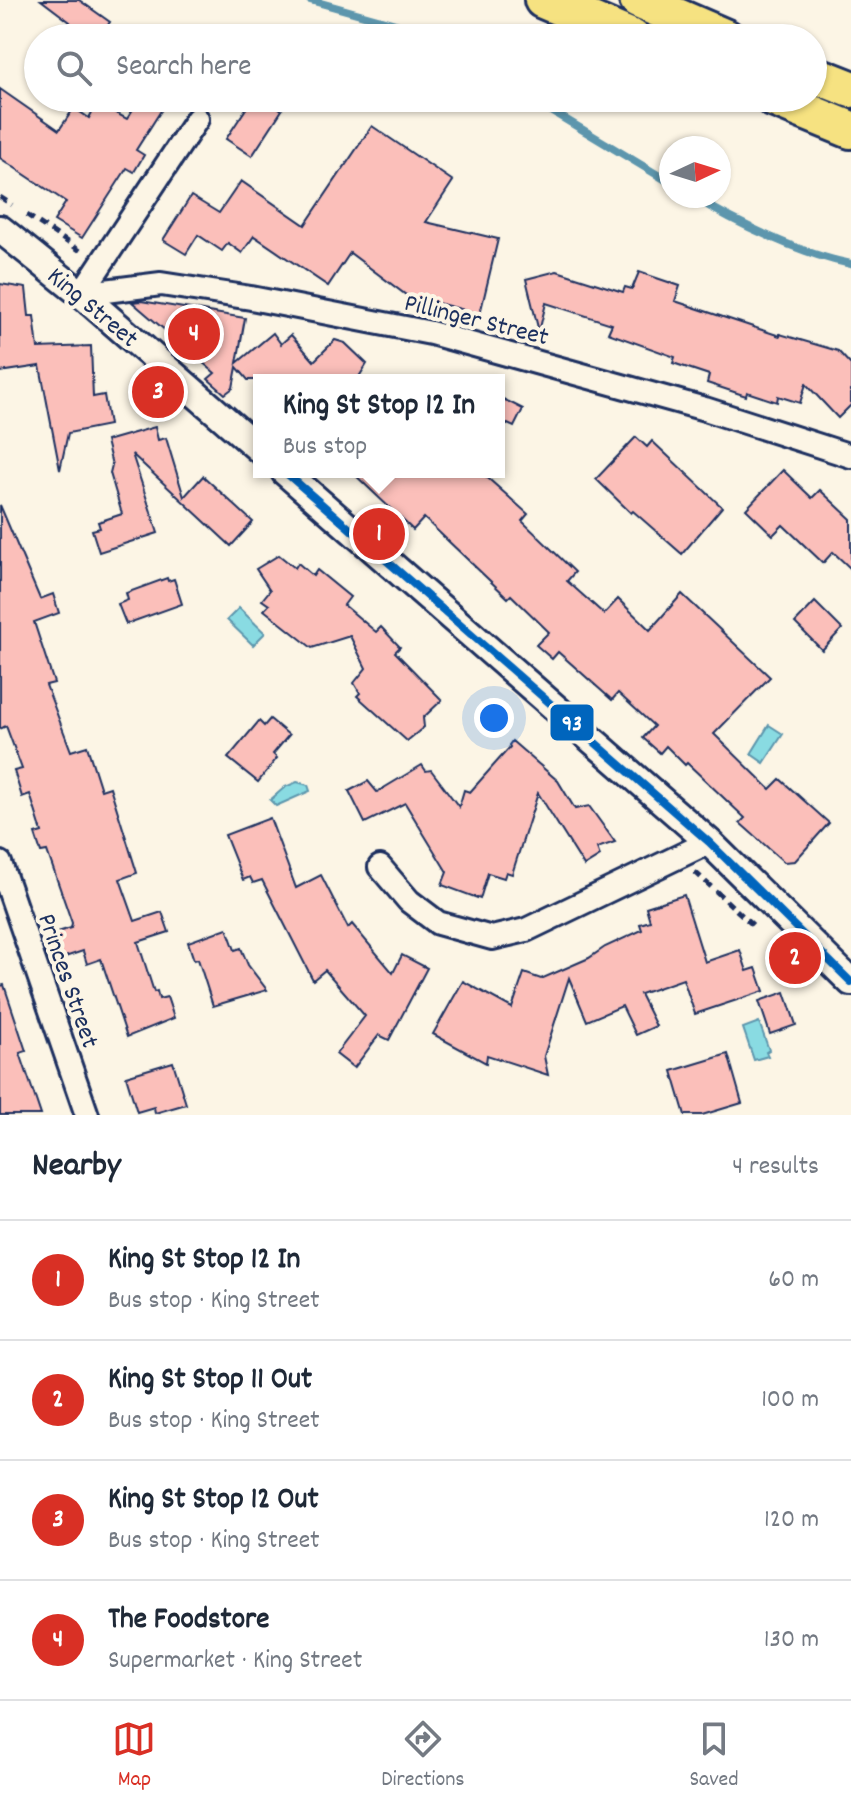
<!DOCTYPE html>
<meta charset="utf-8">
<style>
:root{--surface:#fff;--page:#f6f6f7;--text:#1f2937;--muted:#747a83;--line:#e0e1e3;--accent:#d93025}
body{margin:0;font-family:Dekko,sans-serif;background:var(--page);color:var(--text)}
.compass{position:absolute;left:659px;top:136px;width:72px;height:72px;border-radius:50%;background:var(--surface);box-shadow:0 2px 6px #0004;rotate:86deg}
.you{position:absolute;left:494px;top:718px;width:28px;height:28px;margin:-20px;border:6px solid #fff;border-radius:50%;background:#1a73e8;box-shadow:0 0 0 12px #1a73e833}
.badge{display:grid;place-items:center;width:52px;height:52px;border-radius:50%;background:var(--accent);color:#fff;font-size:26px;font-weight:700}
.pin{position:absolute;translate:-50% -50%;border:4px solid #fff;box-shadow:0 2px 8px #0006}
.popup{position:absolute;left:253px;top:374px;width:252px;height:104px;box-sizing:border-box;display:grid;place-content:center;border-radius:0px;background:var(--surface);filter:drop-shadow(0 2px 6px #0005);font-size:26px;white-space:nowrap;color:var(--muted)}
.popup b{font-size:30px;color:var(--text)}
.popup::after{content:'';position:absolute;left:50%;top:100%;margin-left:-16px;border:16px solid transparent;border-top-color:var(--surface)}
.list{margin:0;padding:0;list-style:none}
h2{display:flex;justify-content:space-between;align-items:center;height:104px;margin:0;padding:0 32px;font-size:34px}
h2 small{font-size:26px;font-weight:400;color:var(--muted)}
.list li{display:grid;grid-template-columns:52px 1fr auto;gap:24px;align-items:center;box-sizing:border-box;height:120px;padding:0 32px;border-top:2px solid var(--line)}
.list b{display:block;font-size:30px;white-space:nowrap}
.list p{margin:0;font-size:26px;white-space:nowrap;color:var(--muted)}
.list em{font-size:26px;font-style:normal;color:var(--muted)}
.icon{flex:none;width:44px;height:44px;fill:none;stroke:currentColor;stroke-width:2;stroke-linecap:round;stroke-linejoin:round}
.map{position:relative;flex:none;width:851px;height:1115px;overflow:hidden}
.search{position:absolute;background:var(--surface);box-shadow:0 2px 6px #0004;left:24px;right:24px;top:24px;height:88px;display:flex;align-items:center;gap:20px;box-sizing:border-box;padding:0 28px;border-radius:44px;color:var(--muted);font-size:30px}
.sheet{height:584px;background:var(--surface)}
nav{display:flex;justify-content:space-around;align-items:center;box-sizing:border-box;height:112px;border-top:2px solid var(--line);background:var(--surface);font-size:22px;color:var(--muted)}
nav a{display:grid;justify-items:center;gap:4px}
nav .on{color:var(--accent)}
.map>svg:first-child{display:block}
</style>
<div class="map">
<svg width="851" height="1115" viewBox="0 0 851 1115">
<rect width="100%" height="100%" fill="#fcf5e5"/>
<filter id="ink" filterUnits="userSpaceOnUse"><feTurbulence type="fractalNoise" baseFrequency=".0125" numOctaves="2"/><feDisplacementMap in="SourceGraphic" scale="16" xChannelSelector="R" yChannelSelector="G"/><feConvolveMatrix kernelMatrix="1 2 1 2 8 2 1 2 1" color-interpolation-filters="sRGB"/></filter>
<g filter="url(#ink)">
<g fill="#89dbe2" stroke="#5d96ad" stroke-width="2">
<path d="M239 608 265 633 253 645 227 620Z"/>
<path d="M769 725 783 734 764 763 751 754Z"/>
<path d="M297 782 308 785 310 791 276 806 270 800 285 787Z"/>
<path d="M759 1022 769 1050 766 1052 768 1056 754 1060 743 1028Z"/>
</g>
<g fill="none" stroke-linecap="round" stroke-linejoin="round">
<g stroke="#5d96ad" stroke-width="8">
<path d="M310 0 417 30 430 38"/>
<path d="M530 98 671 183"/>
<path d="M692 196C736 223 801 254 851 264"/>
</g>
</g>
<g fill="#fbbfba" stroke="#1b2f5e" stroke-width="2">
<path d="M41 0H79L110 22 99 38H59L70 22Z"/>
<path d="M0 89 59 130 74 108 89 118 97 103 127 119 140 98H169L136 150 144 155 134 172 127 168 82 238 54 221 66 202 0 158Z"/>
<path d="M253 98H264L282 110 252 156 226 139Z"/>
<path d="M372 126 453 181 426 222 498 239 480 314 406 295 350 253 328 286 254 236 242 253 228 243 222 251 198 235 186 254 163 240 191 196 219 213 241 181 305 225Z"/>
<path d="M557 271 623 292 625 287 632 289 639 272 680 286 675 301 780 336V334L838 351 851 365V405L838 418 806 384 800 403 778 396 777 402 747 392 746 396 707 383 709 375 673 363 675 357 608 333 612 324 546 303 539 332 526 279Z"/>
<path d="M0 284 26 288 29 316H34L38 348 91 346 93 397 104 395 109 425 68 433 60 470 40 366 0 372Z"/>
<path d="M141 301 245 318 237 363 273 333 281 344 291 335 314 361 335 340 345 343 367 364 357 380H248L237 367 233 388 225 394 208 379 215 373 132 302Z"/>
<path d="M499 397 523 409 514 427 499 420Z"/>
<path d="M155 427 158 440 166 438 184 497 203 476 253 522 231 546 132 454 158 533 99 552 92 530 100 528 98 522 122 514 110 473 112 465 106 441Z"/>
<path d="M636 437 647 447 652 441 722 507 682 554 633 511 631 513 596 479Z"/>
<path d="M783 470 812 498 820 490 851 519V569L833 552 823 563 783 525 773 535 746 509Z"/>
<path d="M352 472H481L528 514 522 521 575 572 567 581 604 614 618 599 650 630 682 594 770 677 714 734 770 789 780 779 829 823 795 861 784 862 740 823 745 818 687 763 685 765 666 746 660 753 643 738 654 726 618 693 612 700 558 652 552 659 536 645 549 632 511 595 508 598 424 518 413 530Z"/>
<path d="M0 505 40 599 53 594 59 613 34 622 54 683 46 685 71 751 87 746 101 790 110 787 137 873 120 879 135 921 162 912 169 932 138 942 154 992 157 991 159 999 167 997 174 1018 127 1037 101 959 87 964 83 951 59 959 51 934 71 928 72 923 47 851 41 852 35 834 42 832 30 794 22 797 14 771 22 769 6 726 0 729Z"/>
<path d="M279 555 295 568 298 563 313 576 317 570 350 597 344 605 376 632 381 627 400 647 395 652 442 700 423 718 424 727 407 741 357 696 360 693 354 683 366 668 350 636 312 648 264 610 269 605 262 600 270 590 256 569Z"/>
<path d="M167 578 168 581 174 579 182 604 126 624 118 604 128 600 126 593Z"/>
<path d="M815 602 842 629 822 650 795 623Z"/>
<path d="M270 719 289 735 273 754 277 758 258 782 228 758 259 721 264 726Z"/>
<path d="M512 741 558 781 575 809 589 806 615 842 597 848 600 856 584 866 538 793 512 874 506 872 504 878 488 873 480 899 442 885 447 872 405 803 365 823 349 791 368 781 377 792 422 765 426 771 431 770 459 807 464 790 470 792 510 747 509 745Z"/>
<path d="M270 818 296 888 321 875 348 928 352 924 393 973 402 955 427 968 389 1040 379 1035 354 1068 336 1054 365 1016 325 970 313 980 262 880 253 883 250 877 243 880 225 835Z"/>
<path d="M684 895 705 962 740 950 747 971 756 968 764 991 695 1014 683 979 640 994 656 1026 636 1035 622 1006 587 1021 569 978 544 1056 548 1075 487 1055 486 1063 433 1034 463 981 512 1008 524 973 541 979 589 958 605 947 642 930 640 924 650 921 646 907Z"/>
<path d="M227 928 235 950 241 948 248 965 267 990 213 1006 198 959 194 960 188 942Z"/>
<path d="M4 985 26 1051 20 1053 41 1115H0V986Z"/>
<path d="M785 992 796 1025 770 1034 759 1001Z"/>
<path d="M728 1054 742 1103 702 1115H685L672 1071Z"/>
<path d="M173 1062 186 1104 155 1113 154 1107 137 1112 126 1076Z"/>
</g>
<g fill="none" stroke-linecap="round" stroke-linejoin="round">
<g stroke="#1b2f5e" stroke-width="28">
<g id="minor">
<path d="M81 294 161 284 251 298 431 333 705 409 851 456"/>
<path d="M81 294 197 119"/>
<path d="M0 863 87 1115"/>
<path d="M380 867 409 901 438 923 492 938 526 930 709 842"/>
</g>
</g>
<g stroke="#1b2f5e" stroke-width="32">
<g id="tertiary">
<path d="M0 229 81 294 259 449"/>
<path d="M285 472 709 842 851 982"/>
</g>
</g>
<g stroke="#1b2f5e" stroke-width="42">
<g id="trunk">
<path d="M543 0 632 38"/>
<path d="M638 0 726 38"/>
<path d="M813 74 851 89"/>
<path d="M773 98 851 130"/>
</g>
</g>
<g stroke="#1b2f5e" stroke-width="5" stroke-dasharray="8 6" stroke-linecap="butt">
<path d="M0 197 12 205"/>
<path d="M27 215 82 252"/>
<path d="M695 872 756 928"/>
</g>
<use href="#minor" stroke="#fcf5e5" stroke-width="22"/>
<use href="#tertiary" stroke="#fcf5e5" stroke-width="26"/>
<use href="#trunk" stroke="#f6e281" stroke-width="36"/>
<g stroke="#fcf5e5" stroke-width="14">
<path id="bus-1" d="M285 472 709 842 851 982"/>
</g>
<use href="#bus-1" stroke="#0065bd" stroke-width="8"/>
</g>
</g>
<g text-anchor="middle" stroke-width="8" stroke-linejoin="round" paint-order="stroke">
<g font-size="26" fill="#1b2f5e" stroke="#fcf5e5">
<text transform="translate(94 306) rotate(40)" y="9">King Street</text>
<text transform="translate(477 318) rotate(14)" y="9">Pillinger Street</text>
<text transform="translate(70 980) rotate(71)" y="9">Princes Street</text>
</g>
</g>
<rect stroke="#fcf5e5" stroke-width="3" x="549" y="703" width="46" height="39" rx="8" fill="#0065bd"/>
<g font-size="22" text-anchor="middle" font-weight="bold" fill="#fff">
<text x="572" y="730">93</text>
</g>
</svg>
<svg class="compass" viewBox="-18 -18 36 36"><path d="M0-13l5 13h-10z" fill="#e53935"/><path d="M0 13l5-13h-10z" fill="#747a83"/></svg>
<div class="you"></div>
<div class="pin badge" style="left:379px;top:534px">1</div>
<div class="popup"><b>King St Stop 12 In</b>Bus stop</div>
<div class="pin badge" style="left:795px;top:958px">2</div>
<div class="pin badge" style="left:158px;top:392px">3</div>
<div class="pin badge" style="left:194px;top:334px">4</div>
<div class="search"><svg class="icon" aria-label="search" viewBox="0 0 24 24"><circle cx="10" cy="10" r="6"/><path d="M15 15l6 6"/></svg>Search here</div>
</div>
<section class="sheet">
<h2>Nearby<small>4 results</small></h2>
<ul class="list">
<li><span class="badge">1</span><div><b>King St Stop 12 In</b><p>Bus stop · King Street</p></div><em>60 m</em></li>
<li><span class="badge">2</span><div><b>King St Stop 11 Out</b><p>Bus stop · King Street</p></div><em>100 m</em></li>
<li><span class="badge">3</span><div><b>King St Stop 12 Out</b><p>Bus stop · King Street</p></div><em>120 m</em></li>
<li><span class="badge">4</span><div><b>The Foodstore</b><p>Supermarket · King Street</p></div><em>130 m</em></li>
</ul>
</section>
<nav>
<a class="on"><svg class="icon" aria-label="map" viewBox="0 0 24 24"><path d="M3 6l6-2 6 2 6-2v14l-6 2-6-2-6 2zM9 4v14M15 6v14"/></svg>Map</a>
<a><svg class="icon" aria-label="directions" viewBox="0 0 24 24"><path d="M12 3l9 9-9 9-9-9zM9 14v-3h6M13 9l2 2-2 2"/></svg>Directions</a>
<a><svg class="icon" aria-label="saved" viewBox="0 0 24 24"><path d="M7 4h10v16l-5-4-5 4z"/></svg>Saved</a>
</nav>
